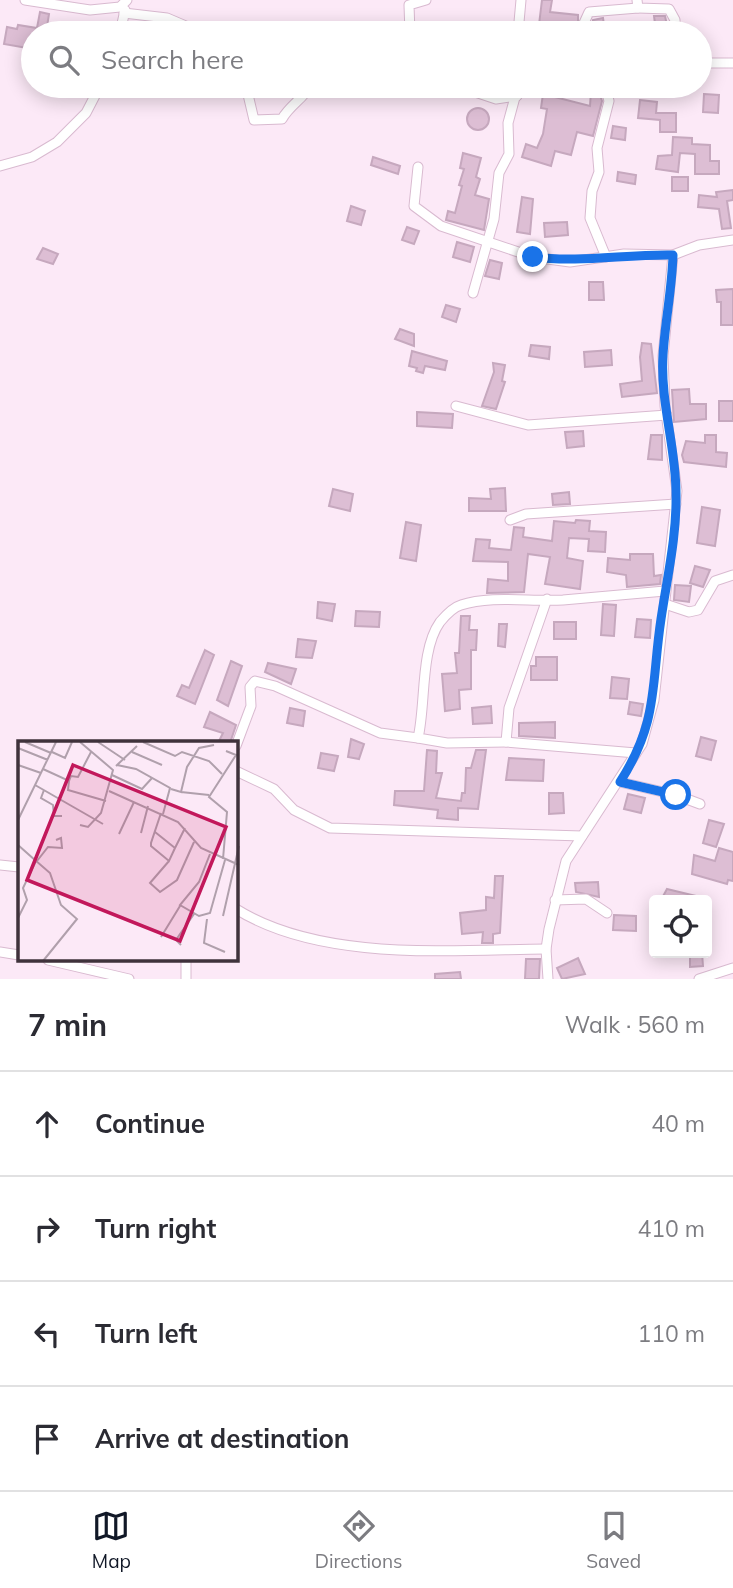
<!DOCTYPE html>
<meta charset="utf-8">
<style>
:root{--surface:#fff;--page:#f2f2f3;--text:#2b2b33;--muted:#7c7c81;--line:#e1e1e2;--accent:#111827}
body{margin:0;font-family:Mulish,sans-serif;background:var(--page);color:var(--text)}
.controls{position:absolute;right:21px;bottom:21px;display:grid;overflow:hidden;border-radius:7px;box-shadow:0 4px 18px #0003}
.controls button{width:63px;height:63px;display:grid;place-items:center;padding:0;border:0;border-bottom:2px solid var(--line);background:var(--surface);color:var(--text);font:35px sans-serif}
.stop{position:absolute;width:21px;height:21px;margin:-16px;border:5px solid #1a73e8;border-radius:50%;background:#fff}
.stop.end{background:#1a73e8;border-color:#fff;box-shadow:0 2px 7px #0008}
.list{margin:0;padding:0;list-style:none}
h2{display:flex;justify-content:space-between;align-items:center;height:91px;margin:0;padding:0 28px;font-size:30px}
h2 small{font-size:23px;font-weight:400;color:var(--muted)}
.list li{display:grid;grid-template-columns:46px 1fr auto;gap:21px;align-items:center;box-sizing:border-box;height:105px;padding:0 28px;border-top:2px solid var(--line)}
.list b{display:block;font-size:26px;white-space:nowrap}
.list em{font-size:23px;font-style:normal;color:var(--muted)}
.icon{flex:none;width:38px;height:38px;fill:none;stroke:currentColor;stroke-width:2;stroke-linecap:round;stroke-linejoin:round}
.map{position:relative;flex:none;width:733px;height:979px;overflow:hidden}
.search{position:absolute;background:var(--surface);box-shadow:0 4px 18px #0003;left:21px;right:21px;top:21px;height:77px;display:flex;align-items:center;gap:18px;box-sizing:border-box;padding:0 24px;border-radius:38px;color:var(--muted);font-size:26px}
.sheet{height:511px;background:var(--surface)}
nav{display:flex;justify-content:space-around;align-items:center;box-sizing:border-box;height:98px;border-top:2px solid var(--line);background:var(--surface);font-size:19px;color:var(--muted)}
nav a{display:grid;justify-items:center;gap:4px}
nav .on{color:var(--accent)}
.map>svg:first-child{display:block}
</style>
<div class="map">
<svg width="733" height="979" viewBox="0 0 733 979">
<rect width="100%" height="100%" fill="#fce9f7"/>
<g fill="#ddbed4" stroke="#c6a8be" stroke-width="2">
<path d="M542 0H552L550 12 578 15V33H538Z"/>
<path d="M40 12 49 14 46 33H33V49L4 44 7 27 17 29 18 25 37 28Z"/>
<path d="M654 16H665L668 30 656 31Z"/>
<path d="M603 18 605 32 592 33 593 20Z"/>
<path d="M591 91 599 92 602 101 593 136 577 132 571 155 555 151 551 166 522 157 526 144 537 148 543 134 547 109 541 108 543 94 590 106Z"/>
<path d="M704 94 719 95 718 113 703 112Z"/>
<path d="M640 100 657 102 656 113H676V132H660V120L638 118Z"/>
<circle cx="478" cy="119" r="11"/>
<path d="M613 126 626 128 625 140 611 138Z"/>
<path d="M673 137 692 138V144L710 145V161H719V174H695V154L680 153 678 172 656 169 658 156 672 155Z"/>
<path d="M463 153 481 158 476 177 480 179 475 195 489 199 484 230 446 220 448 211 455 213 462 186 459 185 464 169 460 168Z"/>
<path d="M373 157 400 166 398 174 371 165Z"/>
<path d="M618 172 636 175 635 184 617 181Z"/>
<rect x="672" y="177" width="16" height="14"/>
<path d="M733 190V200L727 201 731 228 722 229 719 209 698 207 699 195 717 197 716 192Z"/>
<path d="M522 197 533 199 530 234 517 232Z"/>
<path d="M351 206 365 211 361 225 347 221Z"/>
<path d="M567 222 568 235 545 237 544 223Z"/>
<path d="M407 227 419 231 414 244 402 240Z"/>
<path d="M457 242 474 247 470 262 453 257Z"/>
<path d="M43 248 58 254 53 264 37 259Z"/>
<path d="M490 260 502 263 499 279 485 276Z"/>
<path d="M589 282H603L604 300H589Z"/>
<path d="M733 289V325H721V302H717L716 290Z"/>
<path d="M446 305 460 309 456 322 442 317Z"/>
<path d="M400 329 414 334V346L395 339Z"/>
<path d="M642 343 651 344 657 393 622 397 620 384 642 381 640 357Z"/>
<path d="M531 345 550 347 549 359 529 356Z"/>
<path d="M611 350 612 365 585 367 584 352Z"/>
<path d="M412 351 447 361 445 370 425 366 423 373 416 371 417 368 409 366Z"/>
<path d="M493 363 505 365 502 381 505 382 496 409 482 406 494 372Z"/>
<path d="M689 389 690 404H706V419L674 422 672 390Z"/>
<rect x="719" y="401" width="14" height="20"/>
<path d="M417 412 453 414 452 428 417 426Z"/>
<path d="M583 431 584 446 567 448 565 432Z"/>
<path d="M651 435H662V460L648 459Z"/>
<path d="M705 435H716V452L727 453 726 467 684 462 682 455 686 441 705 443Z"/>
<path d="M505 488 506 511H469V498L491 499 490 489Z"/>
<path d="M333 489 353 494 350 511 329 506Z"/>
<path d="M569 492 570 504 553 505 552 494Z"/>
<path d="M702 507 720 510 715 546 697 543Z"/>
<path d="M576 520 590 521 589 531 606 532 605 552 588 551 589 539 569 538 567 558 583 561 580 589 545 584 550 557 528 554 524 592 487 593 488 579 508 581V562L473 561 476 539 490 540 489 548 511 550 514 527 524 528 523 537 552 541 554 521 575 523Z"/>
<path d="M406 522 421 525 416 561 400 558Z"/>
<path d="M630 554H653L654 576 661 575 660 584 627 587 626 575 607 572 608 558 630 560Z"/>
<path d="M695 566 710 570 703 587 690 583Z"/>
<path d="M675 585 691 586 689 602 674 600Z"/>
<path d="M318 602 335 604 332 621 317 618Z"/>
<path d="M603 604 616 605 614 636 601 635Z"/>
<path d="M356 611 380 612 379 627 355 626Z"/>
<path d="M461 616H470L469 630H477L476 650H471V689L459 690 460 709 445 711 442 674 457 673 455 653H459Z"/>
<path d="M637 619 651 620 650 638 635 637Z"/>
<rect x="554" y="622" width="22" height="17"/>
<path d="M499 624H507L505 647 498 646Z"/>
<path d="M298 639 316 641 312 658 296 657Z"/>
<path d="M205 650 214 655 195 704 177 696 182 685 189 688Z"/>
<path d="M536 657H557V680H531V666H536Z"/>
<path d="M231 661 242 666 228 706 217 700Z"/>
<path d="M268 663 296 669 291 684 265 672Z"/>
<path d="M612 677 629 679 627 699 610 698Z"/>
<path d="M630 702 643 704 641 716 628 714Z"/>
<path d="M491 706 492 723 473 724 472 708Z"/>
<path d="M290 708 305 711 303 726 287 723Z"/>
<path d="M210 712 236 725 230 743H218L223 733 204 727Z"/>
<path d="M555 722V738L519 736V723Z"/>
<path d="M701 737 716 741 711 760 696 756Z"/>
<path d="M351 739 364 744 359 759 348 757Z"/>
<path d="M427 750 437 751 436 773H442L436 798 461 801 462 793H465L466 768H471L476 750H486L478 809 458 808V820L437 818 438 810 394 805 395 791H424Z"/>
<path d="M321 753 338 756 334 771 318 768Z"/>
<path d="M509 758 544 760 543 781 506 780Z"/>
<path d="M549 793H563L564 813 549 814Z"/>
<path d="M628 794 645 798 641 813 624 809Z"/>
<path d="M709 820 724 824 716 847 703 843Z"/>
<path d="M719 848 733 852V881L728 880 727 884 692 874 694 855 715 861Z"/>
<path d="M495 876H503L500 933 493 934V943H482L483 932 462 934 460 913 486 910V897L494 898Z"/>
<path d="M598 882 599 897 576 892 575 883Z"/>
<path d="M667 889 704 898 703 900H661Z"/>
<path d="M614 915 636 916V931L613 930Z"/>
<path d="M690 953H702L703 966 690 967Z"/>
<path d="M578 958 585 974 562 979 557 968Z"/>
<path d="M526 959H540L539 979H525Z"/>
<path d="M460 972 461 979H435V974Z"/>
</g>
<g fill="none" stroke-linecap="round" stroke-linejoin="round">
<g stroke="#d9bad0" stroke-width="11">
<g id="minor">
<path d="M25 0 90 10 120 7 127 0"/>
<path d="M637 0 638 8 669 9 675 20 676 33"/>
<path d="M124 13 167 18 202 33"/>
<path d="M120 33 125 10"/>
<path d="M410 33 409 5 426 0"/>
<path d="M518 33 521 0"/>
<path d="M585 33 584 23 589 12 638 8"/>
<path d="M700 63H733"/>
<path d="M246 86 254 120 282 119C290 105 303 99 310 86"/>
<path d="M457 86 496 99 517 96"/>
<path d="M605 86 609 101 597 148 599 172 592 191 590 218 606 257"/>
<path d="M0 166 32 157 57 142 86 113 100 86"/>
<path d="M418 167 414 206 441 226 533 257 570 262 624 254 673 255 699 245 733 240"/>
<path d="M473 293 494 219 499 173 509 154 508 123 518 86"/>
<path d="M456 406 528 425 667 415"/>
<path d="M510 520 526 514 676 504"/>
<path d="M547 599 509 708 506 742 447 743 418 738C426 704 420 650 440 622 445 616 454 607 461 605 491 595 531 602 563 600 597 597 631 594 665 591"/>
<path d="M665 604 689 612 698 610 715 581 733 575"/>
<path d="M506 742 636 753"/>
<path d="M236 746 251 706 250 687 255 681 275 686 380 733 418 738"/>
<path d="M236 771 274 789 294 810 330 828 582 836"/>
<path d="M620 782 676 795 700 804"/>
<path d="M0 865 19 867"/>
<path d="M555 900 586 899 607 913"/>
<path d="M236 909C321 962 451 950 546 949"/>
<path d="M0 952 19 955"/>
<path d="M48 960 129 979"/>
<path d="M186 979V960"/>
<path d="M548 979 546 949 549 929 566 861 642 744 654 700 677 491 665 406 663 356 673 255"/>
<path d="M699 979 733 968"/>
</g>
</g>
<use href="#minor" stroke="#fff" stroke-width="9"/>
</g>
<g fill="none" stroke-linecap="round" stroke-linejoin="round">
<path stroke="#1a73e8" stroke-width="9" d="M533 257C580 263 626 254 673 255 672 289 665 322 663 355 660 402 676 447 676 493 677 536 667 578 661 619 651 685 659 721 620 782L676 795"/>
</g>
<g transform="translate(18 741)">
<rect width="220" height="220" fill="#fce9f7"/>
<path fill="none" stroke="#b0a0ac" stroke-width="2" d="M7 1 33 12M80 1 107 19M125 1 157 15 164 11 191 20 204 33M0 7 30 19M34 11 47 17 54 1M114 11 144 24M0 24 23 32M99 24 118 28 152 47 145 73M98 25 119 5M25 28 51 40 53 35 60 36 73 11M94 34 124 48 134 37M51 40 50 49 88 60M17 44 85 83M153 48 163 51 169 26 181 7 196 4M26 49 23 57 35 64 36 75H44M91 50 160 81 183 107 221 124M163 51 191 54M0 79 38 1M62 84 70 86 83 72 95 29 62 1M137 91 157 107 151 120 133 105V102L143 72M123 92 130 65M101 93 116 61M0 104 18 120 5 147 9 159 0 177M157 107 167 87M192 113 181 141 162 164 181 175 192 172 207 119M205 118 209 71 191 56 218 14 208 10M17 119 32 132 43 164 59 178 25 220M19 120 30 106 44 107 43 97 38 99M151 120 132 142 142 151 159 139 176 101M205 175 221 105M189 178 186 202 207 211M143 196 162 165M163 204 158 199 176 173"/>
<path fill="#c2185b" fill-opacity="0.15" stroke="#c2185b" stroke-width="3.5" d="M55 24 208 86 162 200 9 139Z"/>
<rect width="220" height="220" fill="none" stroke="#3f323b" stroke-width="3.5"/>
</g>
</svg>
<div class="controls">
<button><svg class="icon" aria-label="locate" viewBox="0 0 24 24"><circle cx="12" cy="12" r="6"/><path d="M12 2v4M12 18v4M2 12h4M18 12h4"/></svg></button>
</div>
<div class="stop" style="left:676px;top:795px"></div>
<div class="stop end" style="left:533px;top:257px"></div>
<div class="search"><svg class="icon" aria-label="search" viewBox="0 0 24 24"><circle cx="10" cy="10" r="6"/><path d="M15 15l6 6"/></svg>Search here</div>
</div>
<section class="sheet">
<h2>7 min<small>Walk · 560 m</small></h2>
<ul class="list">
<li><svg class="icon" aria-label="ahead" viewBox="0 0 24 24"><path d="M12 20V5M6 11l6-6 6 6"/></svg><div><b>Continue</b></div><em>40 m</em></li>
<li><svg class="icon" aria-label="right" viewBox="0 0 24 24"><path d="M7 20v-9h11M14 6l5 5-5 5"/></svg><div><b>Turn right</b></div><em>410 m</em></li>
<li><svg class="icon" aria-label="left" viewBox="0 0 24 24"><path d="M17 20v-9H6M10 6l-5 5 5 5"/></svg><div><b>Turn left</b></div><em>110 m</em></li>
<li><svg class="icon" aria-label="arrive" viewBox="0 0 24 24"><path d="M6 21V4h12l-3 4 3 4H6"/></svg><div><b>Arrive at destination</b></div></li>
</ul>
</section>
<nav>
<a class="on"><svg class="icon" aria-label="map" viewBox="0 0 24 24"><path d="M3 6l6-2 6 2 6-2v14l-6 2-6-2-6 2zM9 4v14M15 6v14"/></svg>Map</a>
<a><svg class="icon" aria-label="directions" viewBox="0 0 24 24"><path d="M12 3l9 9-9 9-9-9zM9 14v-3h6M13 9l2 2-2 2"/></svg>Directions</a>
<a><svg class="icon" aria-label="saved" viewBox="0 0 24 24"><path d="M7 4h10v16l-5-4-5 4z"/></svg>Saved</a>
</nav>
